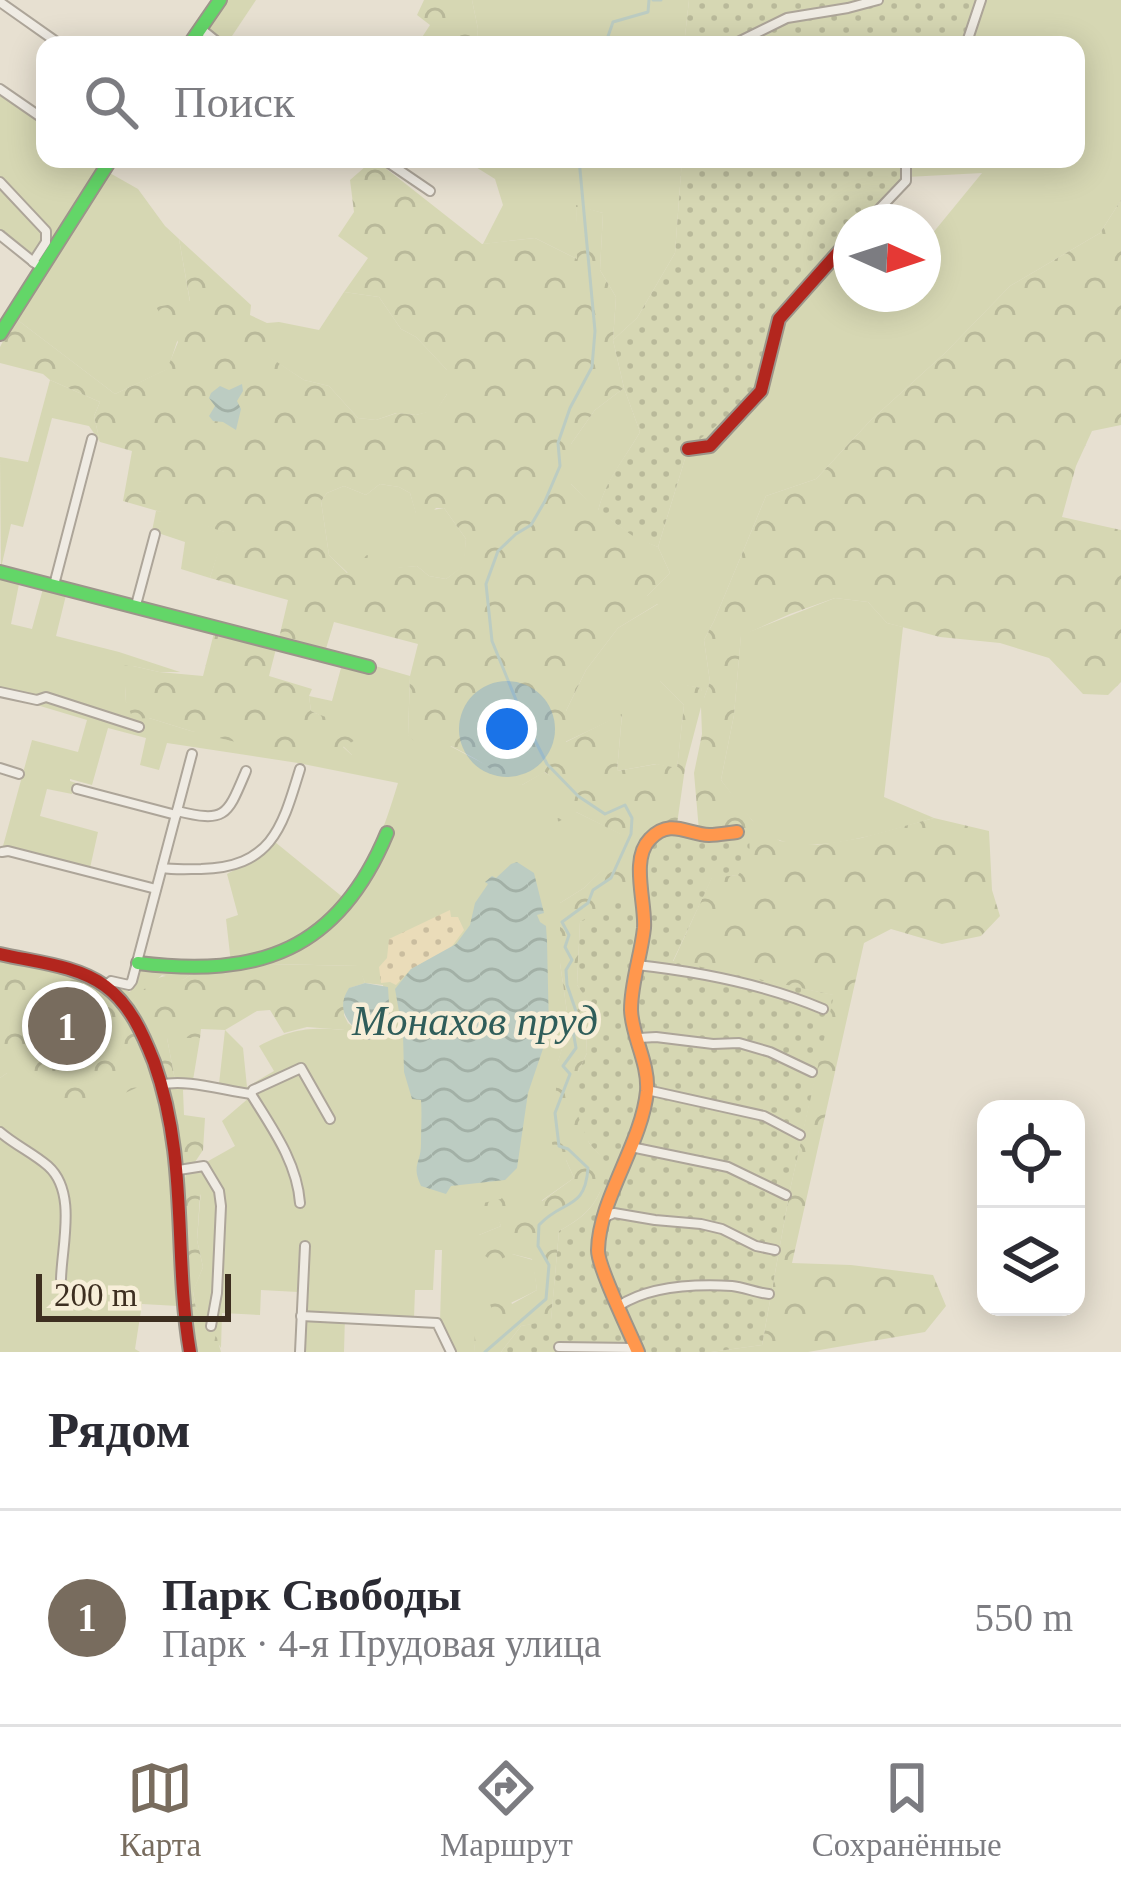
<!DOCTYPE html>
<html lang="ru">
<meta charset="utf-8">
<style>
:root{--surface:#fff;--page:#f7f7f7;--text:#2b2b33;--muted:#7c7c81;--line:#e1e1e2;--accent:#786c5e}
body{margin:0;font-family:"Times New Roman",serif;background:var(--page);color:var(--text)}
.controls{position:absolute;right:36px;bottom:36px;display:grid;overflow:hidden;border-radius:24px;box-shadow:0 6px 30px #0003}
.controls button{width:108px;height:108px;display:grid;place-items:center;padding:0;border:0;border-bottom:3px solid var(--line);background:var(--surface);color:var(--text);font:60px sans-serif}
.compass{position:absolute;left:833px;top:204px;width:108px;height:108px;border-radius:50%;background:var(--surface);box-shadow:0 6px 30px #0003;rotate:93deg}
.scale{position:absolute;left:36px;bottom:30px;width:195px;box-sizing:border-box;padding-left:12px;border:6px solid #3d2e20;border-top:0;font-size:33px;line-height:42px;white-space:nowrap;color:#3d2e20;-webkit-text-stroke:9px #f7eed8;paint-order:stroke}
.you{position:absolute;left:507px;top:729px;width:42px;height:42px;margin:-30px;border:9px solid #fff;border-radius:50%;background:#1a73e8;box-shadow:0 0 0 18px #1a73e833}
.badge{display:grid;place-items:center;width:78px;height:78px;border-radius:50%;background:var(--accent);color:#fff;font-size:39px;font-weight:700}
.pin{position:absolute;translate:-50% -50%;border:6px solid #fff;box-shadow:0 3px 12px #0006}
.list{margin:0;padding:0;list-style:none}
h2{display:flex;justify-content:space-between;align-items:center;height:156px;margin:0;padding:0 48px;font-size:51px}
h2 small{font-size:39px;font-weight:400;color:var(--muted)}
.list li{display:grid;grid-template-columns:78px 1fr auto;gap:36px;align-items:center;box-sizing:border-box;height:216px;padding:0 48px;border-top:3px solid var(--line)}
.list b{display:block;font-size:45px;white-space:nowrap}
.list p{margin:0;font-size:39px;white-space:nowrap;color:var(--muted)}
.list em{font-size:39px;font-style:normal;color:var(--muted)}
.icon{flex:none;width:66px;height:66px;fill:none;stroke:currentColor;stroke-width:2;stroke-linecap:round;stroke-linejoin:round}
.map{position:relative;flex:none;width:1121px;height:1352px;overflow:hidden}
.search{position:absolute;background:var(--surface);box-shadow:0 6px 30px #0003;left:36px;right:36px;top:36px;height:132px;display:flex;align-items:center;gap:30px;box-sizing:border-box;padding:0 42px;border-radius:24px;color:var(--muted);font-size:45px}
.sheet{height:372px;background:var(--surface)}
nav{display:flex;justify-content:space-around;align-items:center;box-sizing:border-box;height:168px;border-top:3px solid var(--line);background:var(--surface);font-size:33px;color:var(--muted)}
nav a{display:grid;justify-items:center;gap:6px}
nav .on{color:var(--accent)}
.map>svg:first-child{display:block}
</style>
<div class="map">
<svg width="1121" height="1352" viewBox="0 0 1121 1352">
<defs>
<pattern id="forest-crowns" width="20" height="18" patternUnits="userSpaceOnUse" patternTransform="scale(3)"><rect width="20" height="18" fill="#d6d7b3"/><path d="M2 6a3 3 0 1 1 6 0M12 15a3 3 0 1 1 6 0" fill="none" stroke="#b9b99a"/></pattern>
<pattern id="sand-dots" width="8" height="8" patternUnits="userSpaceOnUse" patternTransform="scale(3)"><rect width="8" height="8" fill="#eadcb9"/><path d="M2 2h.1M6 6h.1" fill="none" stroke="#cabd9f" stroke-width="1.8" stroke-linecap="round"/></pattern>
<pattern id="garden-dots" width="8" height="8" patternUnits="userSpaceOnUse" patternTransform="scale(3)"><rect width="8" height="8" fill="#d6d7b3"/><path d="M2 2h.1M6 6h.1" fill="none" stroke="#b9b99a" stroke-width="1.8" stroke-linecap="round"/></pattern>
<pattern id="water-waves" width="16" height="10" patternUnits="userSpaceOnUse" patternTransform="scale(3)"><rect width="16" height="10" fill="#bcccc2"/><path d="M0 5q4-4 8 0t8 0" fill="none" stroke="#a2b0a6"/></pattern>
</defs>
<rect width="100%" height="100%" fill="#e7e0d1"/>
<g fill="#d6d7b3">
<path d="M225 0H256L226 45H194Z"/>
<path d="M472 0H689L684 45H476L478 29Z"/>
<path d="M981 0H1121V200L1100 233 1010 286 945 353 870 421 816 479 766 496 714 621 704 640 710 682 703 701 701 688 660 681 684 705 677 769 656 764 617 771 622 715 565 742 566 711 586 670 618 628 658 604 646 597 670 573 658 547 688 449 779 319 840 250 851 257V294H923V245L982 173 907 177 906 159H1076V45H967Z"/>
<path d="M0 85 45 117V159H102L103 163 42 262 32 266 0 240Z"/>
<path d="M463 159H682L675 253 637 318 613 340 616 297 600 270 603 213 576 206 579 260 535 238 483 244 503 205 495 179Z"/>
<path d="M108 172 138 189 165 226 179 239 190 302 168 369 115 394 15 318Z"/>
<path d="M344 292 379 297 401 329 416 337 447 370V394L437 410 416 415 396 413 376 420 358 418 329 386 304 380 267 356V323L279 322 319 330Z"/>
<path d="M50 380 100 402 94 416 100 442 89 426 52 418 23 527 11 524 1 568 0 457 28 462Z"/>
<path d="M624 388 640 432C624 460 606 480 598 511L571 484V444L595 410Z"/>
<path d="M380 484 399 487 410 493 416 513 444 508 466 539 464 566 446 579 429 576 417 566 348 573 329 555 321 501 327 493 344 486 366 495Z"/>
<path d="M156 511 168 512 225 532 210 578 181 569 185 542 152 531Z"/>
<path d="M0 574 20 579 11 624 32 629 44 585 67 591 56 636 119 652 180 672H159L133 666 125 686 126 702 149 718 191 731 352 755 343 746 328 719 311 711 309 696 332 701 344 657 410 676 408 735 450 746 488 766 502 780 522 785 544 772 554 778 576 812 621 834 617 856 584 888 560 903V963L569 1026 558 1062 566 1160 574 1178 541 1201 497 1215 501 1226 479 1235 512 1254 533 1260 537 1290C505 1308 477 1310 474 1352H455L440 1322 442 1250H435L433 1290H415L414 1318 345 1315 344 1352H295L298 1292 261 1290 260 1315 222 1313 221 1348 196 1308 193 1291 203 1267 197 1240 203 1164 235 1146 222 1121 250 1097C226 1091 196 1094 175 1080L167 1038H200L193 1080 219 1084 225 1030 243 1048 247 1087 274 1071 259 1046C292 1029 308 1027 344 1030L348 1023 369 1040 386 1033 383 985 365 983 358 966 273 964 190 975 183 980 162 975 130 1003 118 989 120 988 130 992 141 967 231 963 226 919 238 915 227 874 262 855 275 842 345 899C372 863 385 826 398 783L298 763 167 743 159 770 140 765 146 738 108 728 92 785 70 779V781L76 783 72 794 47 789 40 816 98 832 90 868 3 846 32 740 78 752 87 720 0 694Z"/>
<path d="M835 598 868 602 887 623 903 627 884 797 934 818C894 829 822 854 782 841 756 833 737 801 721 780L734 715 741 635Z"/>
<path d="M149 1060 175 1173 178 1306 142 1304 135 1349 140 1352H0V1078L7 1073Z"/>
</g>
<g fill="url(#forest-crowns)" fill-rule="evenodd">
<path d="M424 0H472L478 29 476 45H417L430 25 417 15Z"/>
<path d="M374 159 482 244 535 238 577 259 576 205 603 213 600 270 616 297 613 340 624 388 595 410 571 444V484C597 510 623 533 658 547L670 573 647 596 659 603 618 628 586 670 566 711V742L622 714 617 771 657 764 677 768 684 705 658 679 701 688 704 698 710 682 704 640 714 621 766 496 816 479 870 421 945 353 1010 286 1100 233 1121 200V425L1092 431 1076 466 1062 517 1121 530V682L1108 695 1083 694 1049 658 1000 643 940 637 887 623 868 602 835 598 790 614 741 636 734 715 721 780 752 820 780 841 817 845 861 838 934 818 989 831 992 890 1000 916 981 936 942 944 891 929 864 943 792 1263 851 1265 933 1275 946 1306 925 1332 808 1352H711L762 1345 790 1190 833 995 673 962 712 877 738 875 699 831 694 773 702 734 701 707 685 768 677 824 652 831 639 898 580 922 577 985 589 1001 586 1033 587 1053 578 1072 589 1143 610 1166C598 1201 592 1213 559 1231L551 1321 521 1326 501 1352H474L475 1333 492 1310 487 1295 495 1286 506 1291 512 1304 537 1290 532 1259 512 1254 494 1262 469 1245 479 1235 501 1226 496 1215 474 1221 470 1206 501 1199 510 1187 532 1181 542 1201 574 1178 566 1160 552 1144 558 1061 569 1026 560 963V903L584 888 616 856 620 834 576 812 558 822 554 779 545 772 522 785 503 784C492 765 470 756 451 746L439 759 428 754 408 735 410 676 418 644 334 622 325 652 279 638 288 600 210 578 224 532C190 520 157 511 123 501L132 451 100 442 94 416 100 402 50 380 43 374 0 363V347L15 318 115 394 167 369 178 342 156 307 190 301 179 239 251 305 250 315 267 323 268 356 304 380 329 386 358 418 376 420 397 413 416 415 437 409 447 394V370L416 337 401 329 379 297 344 292 368 258 338 236 354 212 350 180ZM380 484 399 487 410 493 416 514 426 519 436 508H444L466 539 463 566 446 579 429 576 417 566 390 568 367 555 347 573 329 555 321 501 327 493 344 486 366 495Z"/>
<path d="M215 629 277 645 269 676 312 689 309 696 311 711C331 721 346 718 359 738L343 747 354 757 304 759 191 731 149 718 133 719 126 702 125 686 104 675 106 665 133 666 159 672 203 676Z"/>
<path d="M0 957C50 968 102 974 131 1021 144 1042 150 1058 147 1083L83 1112 34 1082 27 1084 7 1073 0 1078Z"/>
<path d="M267 964 359 966 365 983 350 988 344 1015 348 1023 345 1030 307 1027 284 1033 270 1010 257 1011 225 1030 201 1029 200 1038H167L175 1080 163 1077 147 1031 130 1003C148 987 159 967 183 980L190 975Z"/>
<path d="M179 1084 190 1088 183 1090 184 1115 205 1118 203 1150 193 1165 186 1167 181 1165 167 1086Z"/>
<path d="M201 1169 206 1184 200 1196 197 1240 203 1267 193 1292 196 1308 217 1338 221 1352H196L186 1304 184 1181 186 1175Z"/>
</g>
<path fill="url(#sand-dots)" d="M450 910 451 917H458L464 930 450 949 411 969 396 985 390 982 381 983 379 967 387 958 389 939Z"/>
<g fill="url(#garden-dots)">
<path d="M689 0H981L967 45H684Z"/>
<path d="M682 159H906L910 174 866 222H851V238L779 319 758 391 688 449 658 547 637 539 598 511C606 479 624 460 640 432L624 388 613 340 637 318 675 253Z"/>
<path d="M749 830 750 861 738 875 712 878 673 961 834 995 790 1190 762 1345 711 1352H501L521 1326 551 1320 559 1231C592 1213 598 1202 609 1166L589 1143 576 1111 578 1072 587 1053 586 1033 589 1002 577 985 580 922C602 907 620 896 648 900 646 885 640 865 646 850 657 826 725 830 749 830Z"/>
</g>
<g fill="url(#water-waves)">
<path d="M242 384 243 391 237 401 241 409 236 430 223 422 213 421 209 416 215 406 209 398 211 393 220 386 229 390Z"/>
<path d="M517 862 534 873 544 913 537 915 540 922 546 926 547 941 549 1031 528 1093 517 1168 505 1180 451 1186 446 1194 421 1186C411 1164 421 1164 421 1144 421 1130 422 1114 421 1100L412 1099 404 1072 403 1034 395 989 411 969 456 944 470 925 475 903 488 884 485 882 492 876 496 878 511 864Z"/>
<path d="M365 983 388 987 391 1036C383 1031 376 1035 369 1040 350 1026 334 1011 349 988Z"/>
</g>
<g fill="none" stroke-linecap="round" stroke-linejoin="round">
<g stroke="#bcccc2" stroke-width="3">
<path d="M653 0H661"/>
<path d="M605 45 613 22 648 12 649 0"/>
<path d="M485 1352 546 1299 549 1265 538 1246 539 1225C563 1199 585 1211 588 1168L568 1149 559 1146 555 1113 570 1074 563 1066 576 1048 573 1031 578 1017 567 985 566 970 572 960 565 947 569 935 562 922 588 903 593 890 611 878 631 834 632 818 625 805 605 814 578 796 547 764 523 717 492 641 486 584 498 551 516 534 531 525 545 501 560 466 558 443 570 408 592 367 595 331 579 159"/>
</g>
<g stroke="#ada599" stroke-width="12">
<g id="street">
<path d="M0 2 61 45"/>
<path d="M200 28 221 45"/>
<path d="M726 44H734L787 18 848 8 878 0"/>
<path d="M966 45 981 0"/>
<path d="M0 89 45 120"/>
<path d="M383 159 430 191"/>
<path d="M0 182 46 231V242L33 262"/>
<path d="M867 222 906 181V159"/>
<path d="M0 235 36 264"/>
<path d="M54 585 92 439"/>
<path d="M136 605 155 534"/>
<path d="M0 692 37 700 46 697 139 727"/>
<path d="M0 768 19 774"/>
<path d="M77 789 176 815"/>
<path d="M177 811C226 823 227 816 246 771"/>
<path d="M2 852 8 851 156 889"/>
<path d="M162 868C175 870 188 869 201 869 272 867 282 828 300 769"/>
<path d="M637 965C701 972 764 984 823 1009"/>
<path d="M105 986 111 981 129 985 132 981 192 754"/>
<path d="M639 1038 656 1037 713 1044 739 1043 770 1052 812 1072"/>
<path d="M161 1085C184 1078 225 1091 251 1094"/>
<path d="M647 1090 764 1116 800 1135"/>
<path d="M251 1094C272 1128 297 1162 300 1203"/>
<path d="M251 1094 253 1090 301 1068 330 1119"/>
<path d="M0 1132C15 1145 33 1153 48 1166 77 1192 62 1244 61 1279"/>
<path d="M631 1147 728 1167 786 1195"/>
<path d="M179 1170 204 1166 219 1191 221 1206 217 1293 211 1326"/>
<path d="M605 1217 614 1213 655 1220 701 1224 722 1229 756 1246 775 1250"/>
<path d="M619 1306C649 1286 696 1284 732 1286 744 1287 756 1293 769 1294"/>
<path d="M301 1316 437 1323 451 1352"/>
<path d="M559 1347 634 1348"/>
<path d="M300 1352 305 1246"/>
</g>
</g>
<g stroke="#9c958a" stroke-width="16">
<g id="fast">
<path d="M189 45 220 0"/>
<path d="M0 334 111 159"/>
<path d="M0 572 369 667"/>
<path d="M138 963C259 978 338 951 387 833"/>
</g>
</g>
<g stroke="#9c958a" stroke-width="16">
<path id="slow" d="M638 1352C630 1333 597 1265 598 1250 599 1199 642 1143 647 1091 649 1063 632 1037 631 1010 631 982 641 956 644 928 646 903 630 859 650 839 670 818 687 834 709 835 718 835 728 833 737 832"/>
</g>
<g stroke="#9c958a" stroke-width="16">
<g id="jam">
<path d="M688 449 710 446 761 391 779 319 851 238"/>
<path d="M0 954C34 962 76 965 105 986 130 1004 143 1034 154 1062 189 1161 173 1252 190 1352"/>
</g>
</g>
<use href="#street" stroke="#efebe3" stroke-width="8"/>
<use href="#fast" stroke="#63d668" stroke-width="12"/>
<use href="#slow" stroke="#ff974d" stroke-width="12"/>
<use href="#jam" stroke="#b3261e" stroke-width="12"/>
</g>
<g text-anchor="middle" stroke-width="9" stroke-linejoin="round" paint-order="stroke">
<g font-size="42" font-style="italic" fill="#2f5d5a" stroke="#f7eed8">
<text x="475" y="1035">Монахов пруд</text>
</g>
</g>
</svg>
<div class="controls">
<button><svg class="icon" aria-label="locate" viewBox="0 0 24 24"><circle cx="12" cy="12" r="6"/><path d="M12 2v4M12 18v4M2 12h4M18 12h4"/></svg></button>
<button><svg class="icon" aria-label="layers" viewBox="0 0 24 24"><path d="M12 4l9 5-9 5-9-5zM3 14l9 5 9-5"/></svg></button>
</div>
<svg class="compass" viewBox="-18 -18 36 36"><path d="M0-13l5 13h-10z" fill="#e53935"/><path d="M0 13l5-13h-10z" fill="#7c7c81"/></svg>
<div class="scale">200 m</div>
<div class="you"></div>
<div class="pin badge" style="left:67px;top:1026px">1</div>
<div class="search"><svg class="icon" aria-label="search" viewBox="0 0 24 24"><circle cx="10" cy="10" r="6"/><path d="M15 15l6 6"/></svg>Поиск</div>
</div>
<section class="sheet">
<h2>Рядом<small></small></h2>
<ul class="list">
<li><span class="badge">1</span><div><b>Парк Свободы</b><p>Парк · 4-я Прудовая улица</p></div><em>550 m</em></li>
</ul>
</section>
<nav>
<a class="on"><svg class="icon" aria-label="map" viewBox="0 0 24 24"><path d="M3 6l6-2 6 2 6-2v14l-6 2-6-2-6 2zM9 4v14M15 6v14"/></svg>Карта</a>
<a><svg class="icon" aria-label="directions" viewBox="0 0 24 24"><path d="M12 3l9 9-9 9-9-9zM9 14v-3h6M13 9l2 2-2 2"/></svg>Маршрут</a>
<a><svg class="icon" aria-label="saved" viewBox="0 0 24 24"><path d="M7 4h10v16l-5-4-5 4z"/></svg>Сохранённые</a>
</nav>
